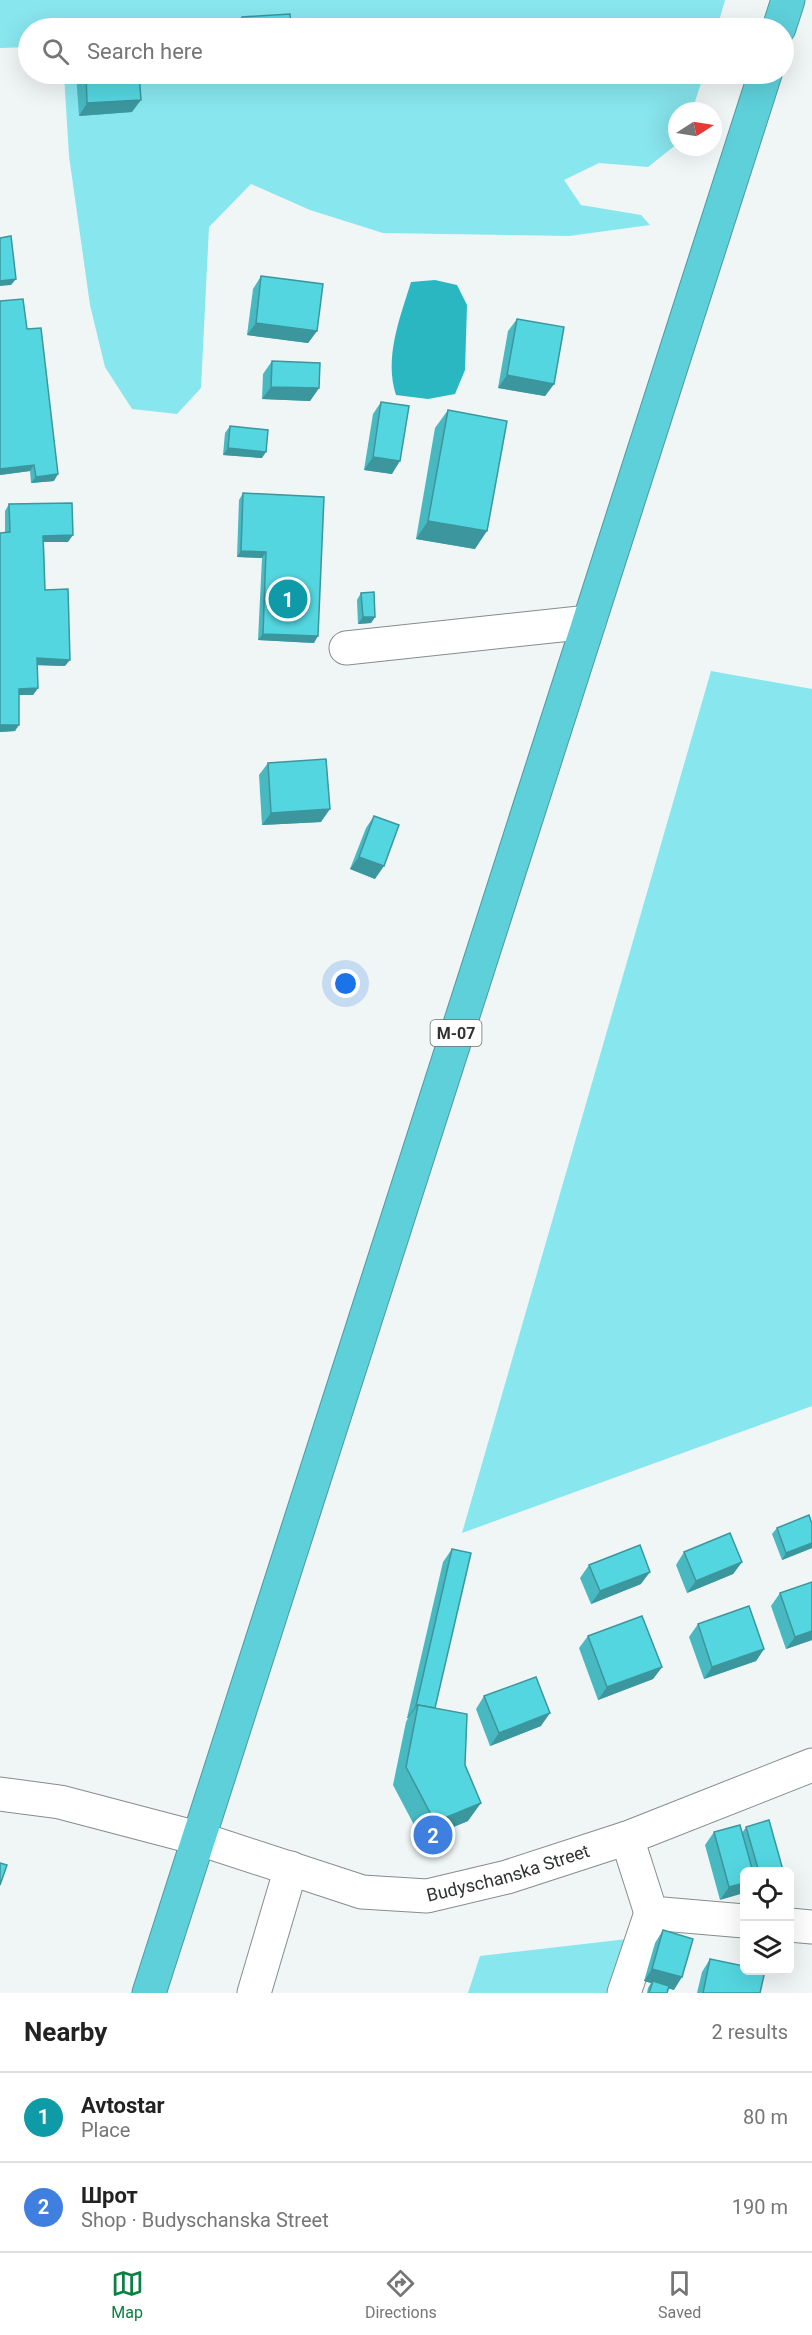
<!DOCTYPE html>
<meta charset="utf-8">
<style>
:root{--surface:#fff;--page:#f2f2f2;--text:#222;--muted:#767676;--line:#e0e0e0;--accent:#0b8043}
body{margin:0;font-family:Roboto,sans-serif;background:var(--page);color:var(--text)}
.controls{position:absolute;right:18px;bottom:18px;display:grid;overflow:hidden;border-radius:9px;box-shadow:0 6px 24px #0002}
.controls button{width:54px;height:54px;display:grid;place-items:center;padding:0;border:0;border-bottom:2px solid var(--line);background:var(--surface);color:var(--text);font:30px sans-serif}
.compass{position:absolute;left:668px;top:102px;width:54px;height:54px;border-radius:50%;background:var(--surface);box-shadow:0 6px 24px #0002;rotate:78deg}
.you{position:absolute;left:346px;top:984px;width:21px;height:21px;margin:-15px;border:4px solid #fff;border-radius:50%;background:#1a73e8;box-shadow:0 0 0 9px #1a73e833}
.badge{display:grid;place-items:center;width:39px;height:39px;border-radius:50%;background:var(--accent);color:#fff;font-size:20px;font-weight:700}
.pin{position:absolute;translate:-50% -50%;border:3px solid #fff;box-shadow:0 2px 6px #0006}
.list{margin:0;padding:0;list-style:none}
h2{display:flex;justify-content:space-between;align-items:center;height:78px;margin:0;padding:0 24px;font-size:26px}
h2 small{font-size:20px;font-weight:400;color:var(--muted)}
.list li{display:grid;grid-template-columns:39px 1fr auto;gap:18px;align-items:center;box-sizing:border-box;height:90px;padding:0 24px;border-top:2px solid var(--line)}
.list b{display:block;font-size:22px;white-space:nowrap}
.list p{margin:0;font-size:20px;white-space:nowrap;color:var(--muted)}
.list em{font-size:20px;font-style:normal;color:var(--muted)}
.icon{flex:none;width:33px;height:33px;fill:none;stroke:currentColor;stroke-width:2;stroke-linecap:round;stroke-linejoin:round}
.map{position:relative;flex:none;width:812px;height:1993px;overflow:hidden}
.search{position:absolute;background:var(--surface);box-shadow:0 6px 24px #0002;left:18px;right:18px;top:18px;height:66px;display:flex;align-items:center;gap:15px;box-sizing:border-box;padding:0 21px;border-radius:33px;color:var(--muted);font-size:22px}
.sheet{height:258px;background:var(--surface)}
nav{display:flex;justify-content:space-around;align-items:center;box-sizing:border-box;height:84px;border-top:2px solid var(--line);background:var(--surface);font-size:16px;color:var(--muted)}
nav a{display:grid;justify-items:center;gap:3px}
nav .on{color:var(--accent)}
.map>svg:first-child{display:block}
</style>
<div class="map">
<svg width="812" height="1993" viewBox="0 0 812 1993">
<rect width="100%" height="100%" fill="#f0f5f6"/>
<g fill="#88e6ee">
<path d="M0 0H725L717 28H28V47L0 48Z"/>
<path d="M64 74H704L692 111H677V144L648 167 599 163 564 180 581 205 641 215 650 225 569 236 383 233 310 210 251 184 209 227 201 388 177 414 132 409 105 367 90 305 69 156Z"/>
<path d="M711 671 812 689V1406L462 1533Z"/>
<path d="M636 1938 618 1993H468L480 1956Z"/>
</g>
<path fill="#2ab7c1" d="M435 280 457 285 467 305 465 370 455 394 428 399 396 395C384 357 400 318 411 282Z"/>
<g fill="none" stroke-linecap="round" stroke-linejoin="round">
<g stroke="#878c8c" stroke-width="35">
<g id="minor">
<path d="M346 648 589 622"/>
<path id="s1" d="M0 1794 60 1802 197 1838 362 1892 427 1896 507 1877 627 1838 812 1765"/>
<path d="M627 1838 651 1913 744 1921"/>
<path d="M790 1925 812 1927"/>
<path d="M254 1993 291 1868"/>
<path d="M624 1993 651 1913"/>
</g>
</g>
<g stroke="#4e99a0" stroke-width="35">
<g id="highway">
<path d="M779 28 788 0"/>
<path d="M149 1993 765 74"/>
</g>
</g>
<use href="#minor" stroke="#fff" stroke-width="33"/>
<use href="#highway" stroke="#5ed0da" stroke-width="33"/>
</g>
<g fill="#48b8c1">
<path d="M242 17 291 28H233Z"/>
<path d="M76 74H139L132 112 79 116Z"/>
<path d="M261 276 317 331 308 343 247 335 253 289Z"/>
<path d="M0 301 27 329 54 481 31 483 30 471 0 475Z"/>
<path d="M517 319 554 384 545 396 498 388 508 331Z"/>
<path d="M272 361 319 388 310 401 262 399 263 374Z"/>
<path d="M381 402 392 474 364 470 373 414Z"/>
<path d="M448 410 475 549 416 539 435 428Z"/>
<path d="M230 426 262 458 223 455 225 433Z"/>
<path d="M243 493 314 643 258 640 262 558 237 557 239 500Z"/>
<path d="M9 504 68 542H44L45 590 65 666 37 665 38 688 33 695H19L15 731 0 732V533H5V511Z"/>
<path d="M361 593 375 617 371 623 358 624 357 600Z"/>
<path d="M268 763 321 822 262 825 259 775Z"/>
<path d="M374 816 375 879 350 869 366 828Z"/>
<path d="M812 1524V1548L782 1560 772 1534 777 1528Z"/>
<path d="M452 1549 435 1708 465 1765 468 1821 422 1840 393 1785 406 1722 408 1718H407L443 1562Z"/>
<path d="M684 1552 742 1562 733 1574 687 1593 676 1565Z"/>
<path d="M589 1565 641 1584 591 1604 580 1578Z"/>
<path d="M780 1593 812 1640 786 1649 771 1606Z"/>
<path d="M698 1624 764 1649 756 1661 704 1679 689 1637Z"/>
<path d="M588 1636 662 1667 653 1679 598 1700 579 1648Z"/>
<path d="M484 1696 541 1726 490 1746 476 1709Z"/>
<path d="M746 1827 782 1872H744L720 1900 705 1845 714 1832 742 1833Z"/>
<path d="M663 1930 674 1990 669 1988 667 1993H647L648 1988 651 1983 644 1981 655 1943Z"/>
<path d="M710 1959 760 1993H697L702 1972Z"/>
</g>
<g fill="#3b969d">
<path d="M141 100 132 112 79 116 87 103Z"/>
<path d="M16 279 11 285 0 286V281Z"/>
<path d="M256 323 317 331 308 343 247 335Z"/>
<path d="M507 375 554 384 545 396 498 388Z"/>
<path d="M271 387 319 388 310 401 262 399Z"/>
<path d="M228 448 266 452 262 458 223 455Z"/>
<path d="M373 457 400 461 392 474 364 470Z"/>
<path d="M34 465 30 471 0 475V469Z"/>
<path d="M58 474 54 481 31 483 36 477Z"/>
<path d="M428 521 487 531 475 549 416 539Z"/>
<path d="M73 535 68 542H39L43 536Z"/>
<path d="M241 551 266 552 262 558 237 557Z"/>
<path d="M363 617H375L371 623 358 624Z"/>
<path d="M263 634 318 636 314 643 258 640Z"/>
<path d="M37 658 70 660 65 666 33 665Z"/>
<path d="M38 688 33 695H14L19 689Z"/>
<path d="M0 725H19L15 731 0 732Z"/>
<path d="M330 809 321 822 262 825 271 813Z"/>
<path d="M359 857 384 866 375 879 350 869Z"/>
<path d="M812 1543V1548L782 1560 786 1553Z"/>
<path d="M742 1562 733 1574 687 1593 696 1581Z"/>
<path d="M650 1572 641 1584 591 1604 600 1591Z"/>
<path d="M812 1631V1640L786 1649 795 1637Z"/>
<path d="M764 1649 756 1661 704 1679 712 1667Z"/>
<path d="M662 1667 653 1679 598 1700 607 1687Z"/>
<path d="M416 1706H417L408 1718H407Z"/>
<path d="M550 1713 541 1726 490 1746 499 1733Z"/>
<path d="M481 1803 468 1821 422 1840 435 1822Z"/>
<path d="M744 1883V1893L720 1900 729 1887Z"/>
<path d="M652 1969 682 1977 674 1990 652 1984 653 1981 651 1983 644 1981Z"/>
</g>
<g fill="#54d6e0" stroke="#3b969d" stroke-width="1.5">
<path d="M290 14 291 28H242V17Z"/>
<path d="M86 74H139L141 100 87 103Z"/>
<path d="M11 236 16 279 0 281V238Z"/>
<path d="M261 276 323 284 317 331 256 323Z"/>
<path d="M23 299 27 329 41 328 58 474 36 477 34 465 0 469V301Z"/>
<path d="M517 319 564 327 554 384 507 375Z"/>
<path d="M272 361 320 363 319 388 271 387Z"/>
<path d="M381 402 409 406 400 461 373 457Z"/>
<path d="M448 410 507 421 487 531 428 521Z"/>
<path d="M230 426 268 430 266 452 228 448Z"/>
<path d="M243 493 324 497 318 636 263 634 266 552 241 551Z"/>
<path d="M72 503 73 535 43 536 45 590 68 589 70 660 37 658 38 688 19 689V725H0V533L10 532 9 504Z"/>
<path d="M374 592 375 617H363L361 593Z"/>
<path d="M326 759 330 809 271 813 268 763Z"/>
<path d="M374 816 399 825 384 866 359 857Z"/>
<path d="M809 1515 812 1524V1543L786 1553 777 1528Z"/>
<path d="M730 1533 742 1562 696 1581 684 1552Z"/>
<path d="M640 1545 650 1572 600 1591 589 1565Z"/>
<path d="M452 1549 471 1553 435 1708 418 1705V1706H416Z"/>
<path d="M812 1582V1631L795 1637 780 1593Z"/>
<path d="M749 1606 764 1649 712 1667 698 1624Z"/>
<path d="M642 1616 662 1667 607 1687 588 1636Z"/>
<path d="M536 1677 550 1713 499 1733 484 1696Z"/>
<path d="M418 1705 467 1714 465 1765 481 1803 435 1822 406 1767Z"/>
<path d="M769 1820 783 1870 778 1872H759L746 1827Z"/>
<path d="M740 1825 753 1872H744V1883L729 1887 714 1832Z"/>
<path d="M0 1863 7 1865 0 1885Z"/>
<path d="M663 1930 693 1939 682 1977 652 1969Z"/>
<path d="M710 1959 744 1966V1971H765L760 1993H703Z"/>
<path d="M653 1981 669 1986 667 1993H649Z"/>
</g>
<g text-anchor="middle" stroke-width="4.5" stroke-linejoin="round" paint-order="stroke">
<rect fill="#fff" stroke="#6f7070" stroke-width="1.5" x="430.5" y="1020" width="51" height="26" rx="4.5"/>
<g font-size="16" font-weight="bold" fill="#313333">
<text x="456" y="1039">М-07</text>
</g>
<g font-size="18" fill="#313333" stroke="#fff">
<text dy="6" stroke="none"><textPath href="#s1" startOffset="525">Budyschanska Street</textPath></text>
</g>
</g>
</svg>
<div class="controls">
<button><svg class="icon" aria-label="locate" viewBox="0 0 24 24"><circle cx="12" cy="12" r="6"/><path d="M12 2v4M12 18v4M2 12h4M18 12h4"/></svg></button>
<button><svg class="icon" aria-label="layers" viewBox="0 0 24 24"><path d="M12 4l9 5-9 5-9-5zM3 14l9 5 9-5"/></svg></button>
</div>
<svg class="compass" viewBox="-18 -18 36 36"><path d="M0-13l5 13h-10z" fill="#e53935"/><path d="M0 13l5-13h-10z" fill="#767676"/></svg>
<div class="you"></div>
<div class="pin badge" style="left:288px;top:599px;background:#0f9aa8">1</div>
<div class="pin badge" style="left:433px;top:1835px;background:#3f7fe0">2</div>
<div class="search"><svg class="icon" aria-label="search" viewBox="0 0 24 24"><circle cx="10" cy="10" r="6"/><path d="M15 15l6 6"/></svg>Search here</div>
</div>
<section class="sheet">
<h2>Nearby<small>2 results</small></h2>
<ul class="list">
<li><span class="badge" style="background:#0f9aa8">1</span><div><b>Avtostar</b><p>Place</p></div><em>80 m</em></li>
<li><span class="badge" style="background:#3f7fe0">2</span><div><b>Шрот</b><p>Shop · Budyschanska Street</p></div><em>190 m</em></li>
</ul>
</section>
<nav>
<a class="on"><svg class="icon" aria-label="map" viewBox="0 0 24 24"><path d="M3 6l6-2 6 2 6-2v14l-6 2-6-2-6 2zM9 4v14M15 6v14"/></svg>Map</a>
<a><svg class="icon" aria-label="directions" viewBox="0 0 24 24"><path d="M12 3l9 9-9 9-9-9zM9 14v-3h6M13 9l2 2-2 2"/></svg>Directions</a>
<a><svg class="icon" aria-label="saved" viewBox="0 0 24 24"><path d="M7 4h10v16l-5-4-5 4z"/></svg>Saved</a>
</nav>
